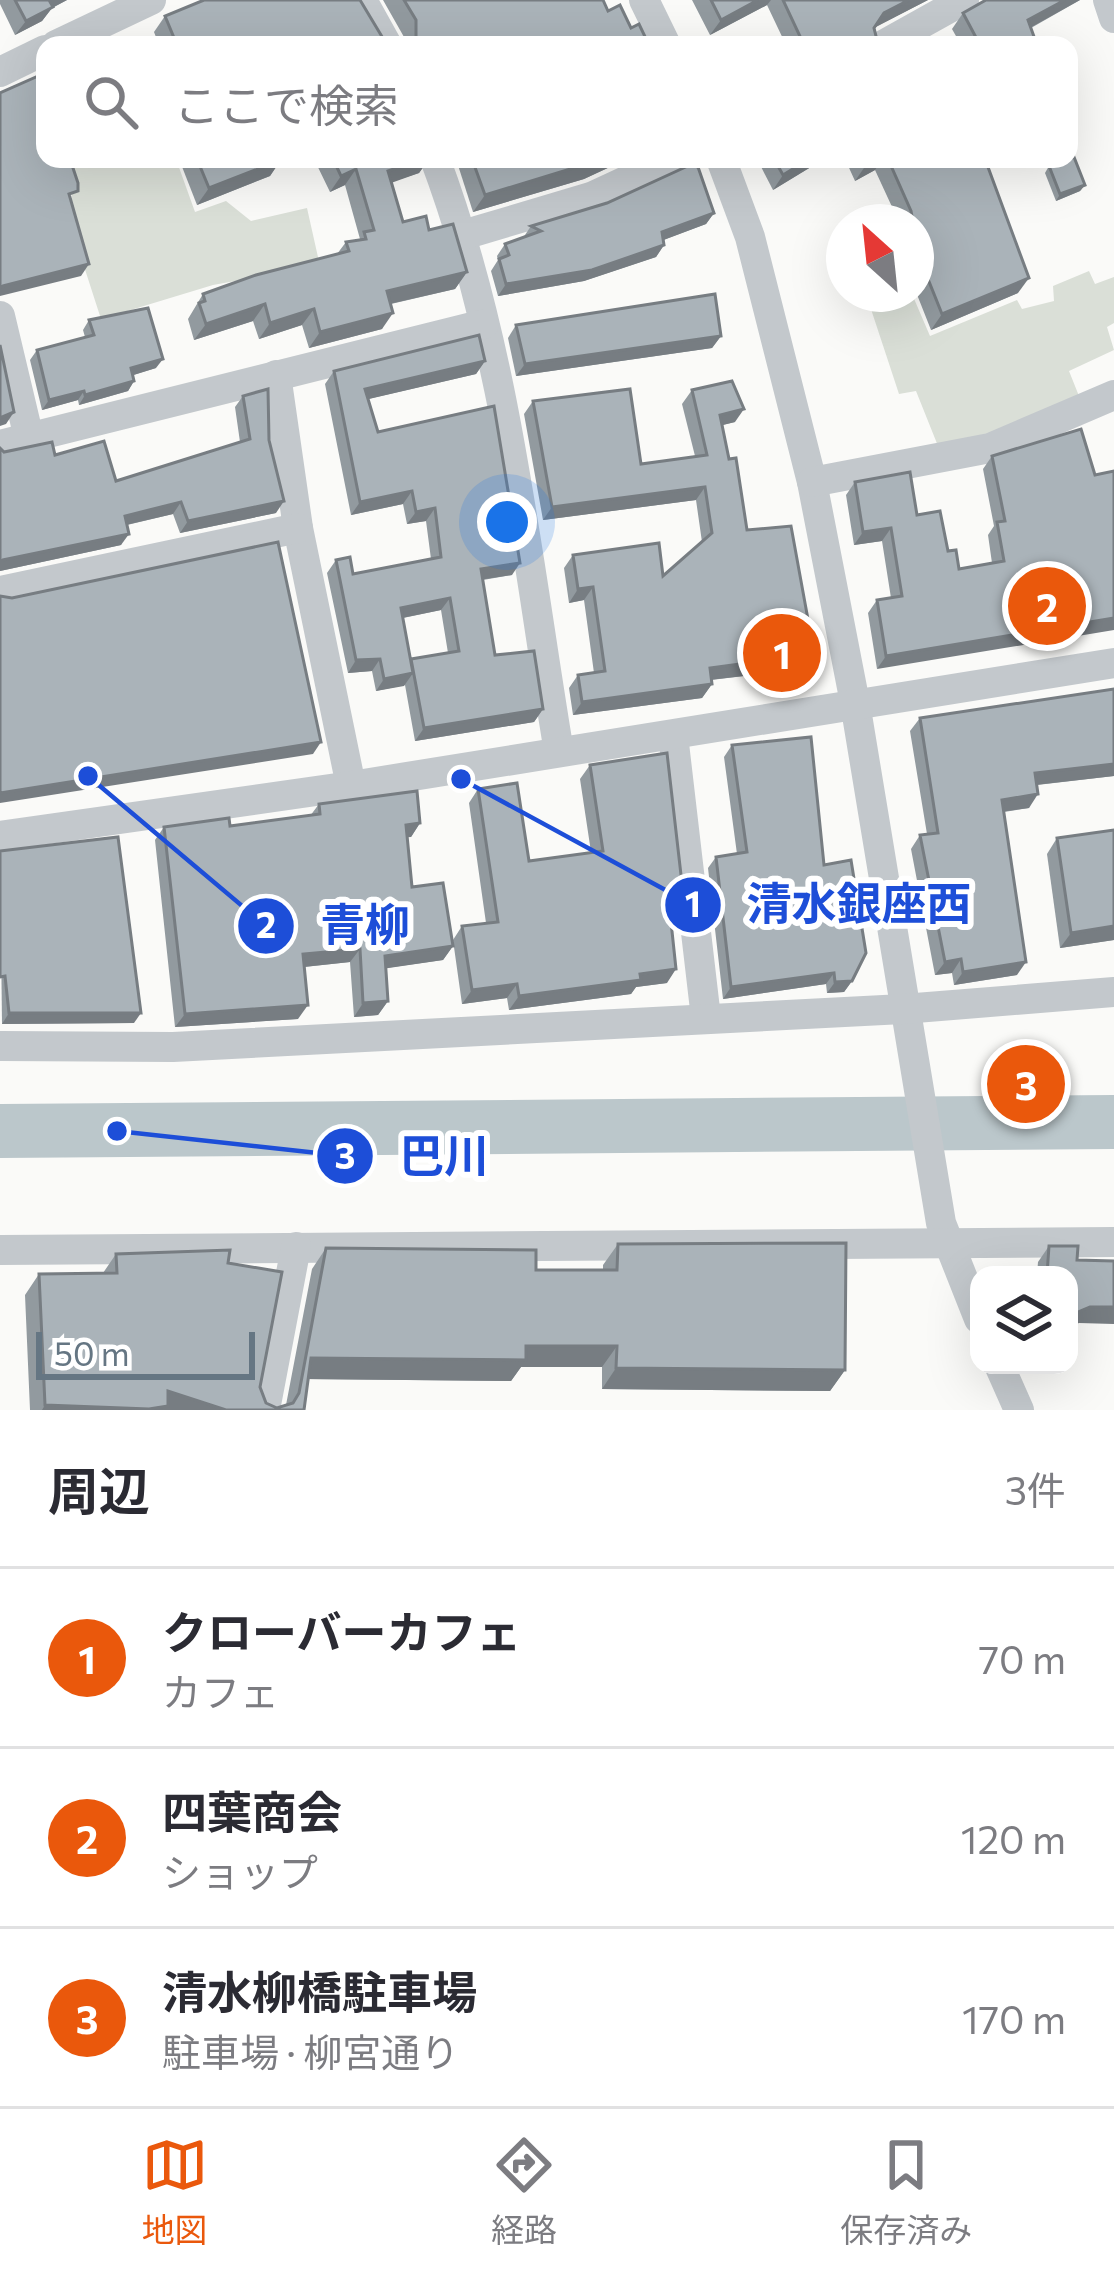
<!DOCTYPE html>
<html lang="ja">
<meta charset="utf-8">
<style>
:root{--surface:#fff;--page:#f7f7f7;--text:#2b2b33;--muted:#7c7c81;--line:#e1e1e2;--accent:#ea580c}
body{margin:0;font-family:Commissioner,"Noto Sans JP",sans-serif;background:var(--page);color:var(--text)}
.controls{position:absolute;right:36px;bottom:36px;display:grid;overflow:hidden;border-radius:24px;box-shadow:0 12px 48px #0002}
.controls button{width:108px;height:108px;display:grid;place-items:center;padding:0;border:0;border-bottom:3px solid var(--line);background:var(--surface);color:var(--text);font:60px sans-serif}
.compass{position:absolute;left:826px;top:204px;width:108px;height:108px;border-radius:50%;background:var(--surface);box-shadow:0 12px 48px #0002;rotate:333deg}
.scale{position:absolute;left:36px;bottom:30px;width:219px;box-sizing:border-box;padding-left:12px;border:6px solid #657683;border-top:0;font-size:33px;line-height:42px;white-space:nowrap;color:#657683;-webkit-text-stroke:9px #fff;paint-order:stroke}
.you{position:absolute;left:507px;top:522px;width:42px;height:42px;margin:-30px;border:9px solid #fff;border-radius:50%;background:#1a73e8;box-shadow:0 0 0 18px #1a73e833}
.badge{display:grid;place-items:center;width:78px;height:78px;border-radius:50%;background:var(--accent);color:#fff;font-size:39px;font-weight:700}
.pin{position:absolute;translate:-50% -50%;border:6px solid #fff;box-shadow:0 3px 12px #0006}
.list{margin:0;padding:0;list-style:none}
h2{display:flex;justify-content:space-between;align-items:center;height:156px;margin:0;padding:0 48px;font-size:51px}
h2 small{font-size:39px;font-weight:400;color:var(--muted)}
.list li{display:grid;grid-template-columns:78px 1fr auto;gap:36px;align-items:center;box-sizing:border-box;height:180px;padding:0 48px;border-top:3px solid var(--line)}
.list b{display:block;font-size:45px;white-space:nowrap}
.list p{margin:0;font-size:39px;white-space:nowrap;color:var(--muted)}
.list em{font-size:39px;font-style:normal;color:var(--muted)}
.icon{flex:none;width:66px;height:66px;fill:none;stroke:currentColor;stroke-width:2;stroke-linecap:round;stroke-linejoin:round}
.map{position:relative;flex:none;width:1114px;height:1410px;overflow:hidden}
.search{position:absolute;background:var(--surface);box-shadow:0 12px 48px #0002;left:36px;right:36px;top:36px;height:132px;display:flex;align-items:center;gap:30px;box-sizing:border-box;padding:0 42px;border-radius:24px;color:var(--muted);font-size:45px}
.sheet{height:696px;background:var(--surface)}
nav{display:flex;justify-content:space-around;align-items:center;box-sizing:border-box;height:168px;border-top:3px solid var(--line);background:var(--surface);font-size:33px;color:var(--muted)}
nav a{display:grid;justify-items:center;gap:6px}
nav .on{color:var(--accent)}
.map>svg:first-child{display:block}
</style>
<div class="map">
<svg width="1114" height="1410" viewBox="0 0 1114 1410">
<rect width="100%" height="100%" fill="#fafaf8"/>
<g fill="#dadfd7">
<path d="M74 159H176L195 212 226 201 251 221 307 208 320 266 213 285 101 319 70 223Z"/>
<path d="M1089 271 1095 284 1114 277V323L1107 327 1114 350 1069 371 1079 396 994 434 938 446 916 391 899 394 866 294H912L930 336 1017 300 1022 309 1054 301 1053 286Z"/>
</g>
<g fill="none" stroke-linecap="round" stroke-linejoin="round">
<path stroke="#bbc7cb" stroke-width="54" d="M0 1131 1114 1122"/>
<g stroke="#c3c8cc" stroke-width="30">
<path d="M362 0 387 45"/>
<path d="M644 0 666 45"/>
<path d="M1108 0 1114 18"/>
<path d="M56 45 151 0"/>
<path d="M883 45 964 0"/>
<path d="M0 72 45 50"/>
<path d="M435 159C506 348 526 554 559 752"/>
<path d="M721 159 750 237 812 482 855 703 941 1223 979 1319"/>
<path d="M463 235 591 197 673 159"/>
<path d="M0 316 29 438"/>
<path d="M276 375 298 528 351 786"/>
<path d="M0 445 484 324"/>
<path d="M812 482 990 448 1114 395"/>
<path d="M0 591 298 528"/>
<path d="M673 735 706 1018"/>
<path d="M0 836 351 786 1114 663"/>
<path d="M0 1046 173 1047 903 1009 1114 992"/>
<path d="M0 1250 1114 1242"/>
<path d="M999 1365 1019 1410"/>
<path d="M265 1410 296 1247"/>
</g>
</g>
<g fill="#929a9f" fill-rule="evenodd">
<path d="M0 0H67L52 8 42 21 15 35 0 4Z"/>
<path d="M383 0H603L608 11 631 28 404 45V37Z"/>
<path d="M692 0H928L875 27 877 40 886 45H786L767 5 710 35Z"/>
<path d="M983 0H1080L1031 28 1037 45H961L952 29 963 13 983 2Z"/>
<path d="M165 16 387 45H398H159L154 32Z"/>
<path d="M179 159H281L270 176 197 205Z"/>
<path d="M314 159H429L419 173 391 182 403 222 429 230 467 272 455 289 391 304 382 329 309 348 302 325 259 339 253 321 194 340 188 319 203 294 337 254 346 242 360 239 345 185 330 192Z"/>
<path d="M456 159H627L584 179 473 212Z"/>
<path d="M757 159H824L773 190Z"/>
<path d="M845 159H986L1018 293 931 330 916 292V222H899L875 170 855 181Z"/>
<path d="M1049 166 1085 185 1080 191 1056 201 1045 173Z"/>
<path d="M714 213 706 224 663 240 664 245 656 257 584 281 498 296 491 271 498 260 497 256 505 244 523 238 531 226Z"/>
<path d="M89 320 156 368 133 375 134 381 128 391 79 405 78 400 42 410 30 360 37 350 85 337 83 330Z"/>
<path d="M516 325 721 336 712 348 516 376 508 338Z"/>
<path d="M485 361 476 374 368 399 378 432 512 575 483 580 495 655 543 709 534 722 415 741 405 685 376 691 372 671 348 673 327 573 336 560 353 574 431 559 426 521 407 524 403 504 351 515 325 384 334 371ZM441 610 448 653 410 661 403 618Z"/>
<path d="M692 390 735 422 722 425 747 530 807 682 763 688 761 674 711 680 712 684 702 698 573 715 569 688 578 675 594 673 584 600 569 603 564 568 573 555 663 576 702 542 696 500 543 520 524 414 533 401 641 464 695 456 682 404Z"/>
<path d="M243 396 269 440 276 513 180 533 173 514 127 525 121 545 0 571V448L4 452 55 455 116 481 240 442 235 407Z"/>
<path d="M992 456 1095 475 1114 471 877 669 868 613 877 600 891 598 882 541 854 545 846 495 855 482 917 515 948 551 959 569 992 563 988 535 994 526 983 469Z"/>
<path d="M1114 689V776L1037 785 1029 808 1004 812 1017 975 954 985 952 973 935 975 911 849 920 835 927 834 910 731 920 718Z"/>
<path d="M732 745 824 865 852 981 844 992 827 993 826 984 723 999 708 868 716 857 737 854 724 757Z"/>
<path d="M590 765 674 915 670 916 667 983 636 987 631 994 509 1010 507 998 462 1004 453 940 462 926 486 923 469 803 478 789 529 861 591 852 580 779Z"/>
<path d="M319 804 420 823 411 837H407L412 887 453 946 443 960 386 968 388 1001 378 1015 354 1017 350 962 304 967 298 1019 175 1027 155 840 164 827 230 826 310 816Z"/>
<path d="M1114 830V940L1060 948 1047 854 1057 838Z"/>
<path d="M0 851 134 1023 2 1024Z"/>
<path d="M618 1244 845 1370 830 1391 602 1389V1367H521L511 1381 308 1379 304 1410H30L25 1295 39 1274 103 1273 116 1254 228 1263 260 1387 266 1403 277 1408 286 1405 312 1269 326 1248 536 1270H603V1265Z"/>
<path d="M1049 1246 1077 1260 1079 1323 1069 1275H1037L1038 1262Z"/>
</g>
<g fill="#777d82">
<path d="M49 0H67L52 8 42 21 15 35 26 21Z"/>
<path d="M758 0H771L767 5 710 35 721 20Z"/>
<path d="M909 0H928L874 28 884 13Z"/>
<path d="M1065 0H1080L1017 35 1028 20Z"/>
<path d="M423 159H429L419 173 377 188 388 171Z"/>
<path d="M603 159H627L584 179 473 212 485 195Z"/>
<path d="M809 159H824L773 190 783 175Z"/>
<path d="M878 159H883L875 170 855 181 866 165Z"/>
<path d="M281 160 270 176 197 205 209 188Z"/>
<path d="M356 169 345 185 330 192 341 176Z"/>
<path d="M1085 185 1080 191 1056 201 1060 194Z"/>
<path d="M714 213 706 224 653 244 662 232Z"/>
<path d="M664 245 656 257 584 281 498 296 506 284Z"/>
<path d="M89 264 81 276 0 296V288L3 286Z"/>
<path d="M467 272 455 289 376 307 387 291Z"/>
<path d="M1029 278 1018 293 931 330 942 314Z"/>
<path d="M265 304 253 321 194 340 206 324Z"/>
<path d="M314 309 302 325 259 339 270 323Z"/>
<path d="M393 313 382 329 309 348 320 332Z"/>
<path d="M721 336 712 348 516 376 525 364Z"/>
<path d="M163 359 156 368 124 378 131 368Z"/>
<path d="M485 361 476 374 356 402 365 389Z"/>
<path d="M134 381 128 391 79 405 85 395Z"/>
<path d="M84 391 78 400 42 410 49 400Z"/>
<path d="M744 409 735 422 711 428 720 415Z"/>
<path d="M14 412 6 424 0 426V418Z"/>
<path d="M705 487 696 500 543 520 552 507Z"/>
<path d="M412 491 403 504 351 515 360 502Z"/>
<path d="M284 501 276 513 180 533 188 521Z"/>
<path d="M181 502 173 514 117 527 125 516Z"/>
<path d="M435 508 426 521 407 524 416 512Z"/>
<path d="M891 528 882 541 854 545 863 532Z"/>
<path d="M129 534 121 545 0 571V563L3 560Z"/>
<path d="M520 563 512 575 472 581 481 569Z"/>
<path d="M593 587 584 600 569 603 578 589Z"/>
<path d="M450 598 441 610 392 620 401 608Z"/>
<path d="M1114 618V630L877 669 886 656Z"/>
<path d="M380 659 372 671 348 673 356 660Z"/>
<path d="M770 660 761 674 700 681 710 668Z"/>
<path d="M817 669 807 682 763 688 772 674Z"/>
<path d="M413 673 404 686 376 691 384 679Z"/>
<path d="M712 684 702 698 573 715 582 702Z"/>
<path d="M543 709 534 722 415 741 424 728Z"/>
<path d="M321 742 313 754 0 803V793Z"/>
<path d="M1114 764V776L1026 786 1035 773Z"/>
<path d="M1038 794 1029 808 993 813 1002 800Z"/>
<path d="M420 823 411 837 396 838 406 825Z"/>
<path d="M684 901 674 915 659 917 669 903Z"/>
<path d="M1114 926V940L1060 948 1071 933Z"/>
<path d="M453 946 443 960 375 970 385 956Z"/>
<path d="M360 949 350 962 294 968 303 954Z"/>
<path d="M961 959 952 973 935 975 945 962Z"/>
<path d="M1026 962 1017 975 954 985 963 972Z"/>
<path d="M676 969 667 983 636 987 631 994 509 1010 519 996Z"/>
<path d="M834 973 826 984 723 999 731 987Z"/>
<path d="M852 981 844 992 827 993 835 982Z"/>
<path d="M517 984 507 998 462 1004 472 990Z"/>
<path d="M388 1001 378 1015 354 1017 363 1003Z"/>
<path d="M308 1005 298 1019 175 1027 185 1014Z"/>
<path d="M9 1013H141L134 1023 2 1024Z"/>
<path d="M1090 1307H1114V1324L1079 1323 1069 1327V1316Z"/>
<path d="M526 1346H617L602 1367H521L511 1381 301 1379 311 1358Z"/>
<path d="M616 1368 845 1370 830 1391 602 1389Z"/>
<path d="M168 1391 226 1410H42L45 1405Z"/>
</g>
<g fill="#aab3b9" stroke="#777d82" stroke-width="3">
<path d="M15 0H49L53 7 26 21Z"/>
<path d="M204 0H360L387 45H398H306L305 40 292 45H177L165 16Z"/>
<path d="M404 0H603L608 11 620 5 631 28 639 24 649 45H409L416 38V20Z"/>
<path d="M711 0H758L721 20Z"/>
<path d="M783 0H909L884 13 874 28 877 40 886 45H804Z"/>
<path d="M986 0H1065L1028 20 1037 45H980L963 13Z"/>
<path d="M918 39 921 45H902Z"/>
<path d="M45 73V159H70L78 183V191L69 194 89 264 3 286 0 288V93Z"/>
<path d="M1074 157 1085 185 1060 194 1049 166Z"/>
<path d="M197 159H281V160L209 188Z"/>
<path d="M333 159H423L388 171 403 222 426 216 429 230 453 224 467 272 387 291 393 313 320 332 314 309 270 323 265 304 206 324 199 303 205 301 203 294 256 275 349 251 346 242 366 239 364 232 374 230 356 169 341 176Z"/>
<path d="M472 159H603L485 195Z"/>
<path d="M774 159H809L783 175Z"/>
<path d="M863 159H878L866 165Z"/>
<path d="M888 159H985L1029 278 942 314 916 249V222H913L911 211Z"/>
<path d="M690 165 698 167 714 213 662 232 664 245 592 270 506 284 499 259 509 255 505 244 541 231 531 226 607 203Z"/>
<path d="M715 294 721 336 525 364 516 325Z"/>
<path d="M148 308 163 359 131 368 134 381 85 395 84 391 49 400 37 350 94 335 89 320Z"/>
<path d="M479 335 485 361 365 389 378 432 494 406 520 563 481 569 495 655 534 651 543 709 424 728 411 659 459 651 450 598 401 608 413 673 384 679 380 659 356 660 336 560 350 557 353 574 441 557 435 508 416 512 412 491 360 502 334 371Z"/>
<path d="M0 345 14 412 0 418Z"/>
<path d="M732 381 744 409 720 415 729 459 736 458 747 530 791 526 817 669 772 674 770 660 710 668 712 684 582 702 578 675 605 671 593 587 578 589 573 555 659 543 663 576 712 533 705 487 552 507 533 401 630 389 641 464 707 455 692 390Z"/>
<path d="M268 389 269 440 284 501 188 521 181 502 125 516 129 534 3 560 0 563V448L4 452 52 442 55 455 104 441 116 481 250 439 243 396Z"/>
<path d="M1081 429 1095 475 1114 471V618L886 656 877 600 902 596 891 528 863 532 855 482 910 472 917 515 940 511 948 551 956 550 959 569 1004 561 997 522 1005 521 992 456Z"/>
<path d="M278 542 321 742 0 793V596L12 598Z"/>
<path d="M1114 689V764L1035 773 1038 794 1002 800 1026 962 963 972 961 959 945 962 920 835 938 833 920 718Z"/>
<path d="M811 737 824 865 851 860 866 953 852 981 835 982 834 973 731 987 716 857 747 852 732 745Z"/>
<path d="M667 753 684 901 669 903 676 969 640 974 641 980 519 996 517 984 472 990 462 926 498 922 478 789 517 783 529 861 603 851 590 765Z"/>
<path d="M417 791 420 823 406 825 412 887 443 883 453 946 385 956 388 1001 363 1003 360 949 303 954 308 1005 185 1014 164 827 229 818 230 826 320 814 319 804Z"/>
<path d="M1114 830V926L1071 933 1057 838Z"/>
<path d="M118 837 141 1013H9L5 976 0 977V851Z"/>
<path d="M846 1243 845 1370 616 1368 617 1346H526V1360L311 1358 304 1410H226L168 1391V1406L149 1409 45 1405 39 1274 117 1273 116 1254 230 1250 228 1263 282 1272 260 1387 266 1403 277 1408 293 1403 299 1393 326 1248 536 1250V1270H617L618 1244Z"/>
<path d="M1049 1246H1078L1077 1260 1114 1261V1307H1090L1069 1316V1275H1047Z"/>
</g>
<path fill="none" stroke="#1d4ed8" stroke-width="4.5" d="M461 779L693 905M88 776L266 926M117 1131L345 1156"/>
<g fill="#1d4ed8" stroke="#fff" stroke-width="4.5">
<circle cx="461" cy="779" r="12"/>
<circle cx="88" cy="776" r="12"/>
<circle cx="117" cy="1131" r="12"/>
<circle cx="693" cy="905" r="30"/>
<circle cx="266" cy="926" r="30"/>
<circle cx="345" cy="1156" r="30"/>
</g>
<g font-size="36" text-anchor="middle" font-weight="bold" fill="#fff">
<text x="693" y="917">1</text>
<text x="266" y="938">2</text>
<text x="345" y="1169">3</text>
</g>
<g font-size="45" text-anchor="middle" font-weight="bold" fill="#1d4ed8" stroke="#fff" stroke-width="12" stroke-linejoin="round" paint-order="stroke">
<text x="859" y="920">清水銀座西</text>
<text x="365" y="941">青柳</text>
<text x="444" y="1172">巴川</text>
</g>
</svg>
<div class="controls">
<button><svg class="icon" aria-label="layers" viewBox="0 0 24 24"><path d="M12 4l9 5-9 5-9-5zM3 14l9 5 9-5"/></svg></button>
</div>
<svg class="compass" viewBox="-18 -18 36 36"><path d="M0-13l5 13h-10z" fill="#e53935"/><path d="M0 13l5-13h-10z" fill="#7c7c81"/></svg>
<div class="scale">50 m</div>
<div class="you"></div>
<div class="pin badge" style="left:782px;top:653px">1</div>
<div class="pin badge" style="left:1047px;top:606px">2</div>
<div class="pin badge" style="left:1026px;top:1084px">3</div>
<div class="search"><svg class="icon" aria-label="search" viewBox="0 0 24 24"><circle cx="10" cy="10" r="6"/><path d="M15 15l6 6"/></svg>ここで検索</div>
</div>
<section class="sheet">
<h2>周辺<small>3件</small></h2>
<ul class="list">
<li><span class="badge">1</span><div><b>クローバーカフェ</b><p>カフェ</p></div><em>70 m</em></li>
<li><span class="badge">2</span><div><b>四葉商会</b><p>ショップ</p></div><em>120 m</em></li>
<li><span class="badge">3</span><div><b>清水柳橋駐車場</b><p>駐車場 · 柳宮通り</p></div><em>170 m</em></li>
</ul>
</section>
<nav>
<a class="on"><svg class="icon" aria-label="map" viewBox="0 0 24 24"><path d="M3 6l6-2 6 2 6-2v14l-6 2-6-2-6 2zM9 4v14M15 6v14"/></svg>地図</a>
<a><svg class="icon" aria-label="directions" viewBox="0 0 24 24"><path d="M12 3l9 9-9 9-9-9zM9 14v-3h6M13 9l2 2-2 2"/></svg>経路</a>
<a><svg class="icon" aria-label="saved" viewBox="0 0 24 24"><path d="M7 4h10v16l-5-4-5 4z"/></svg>保存済み</a>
</nav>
